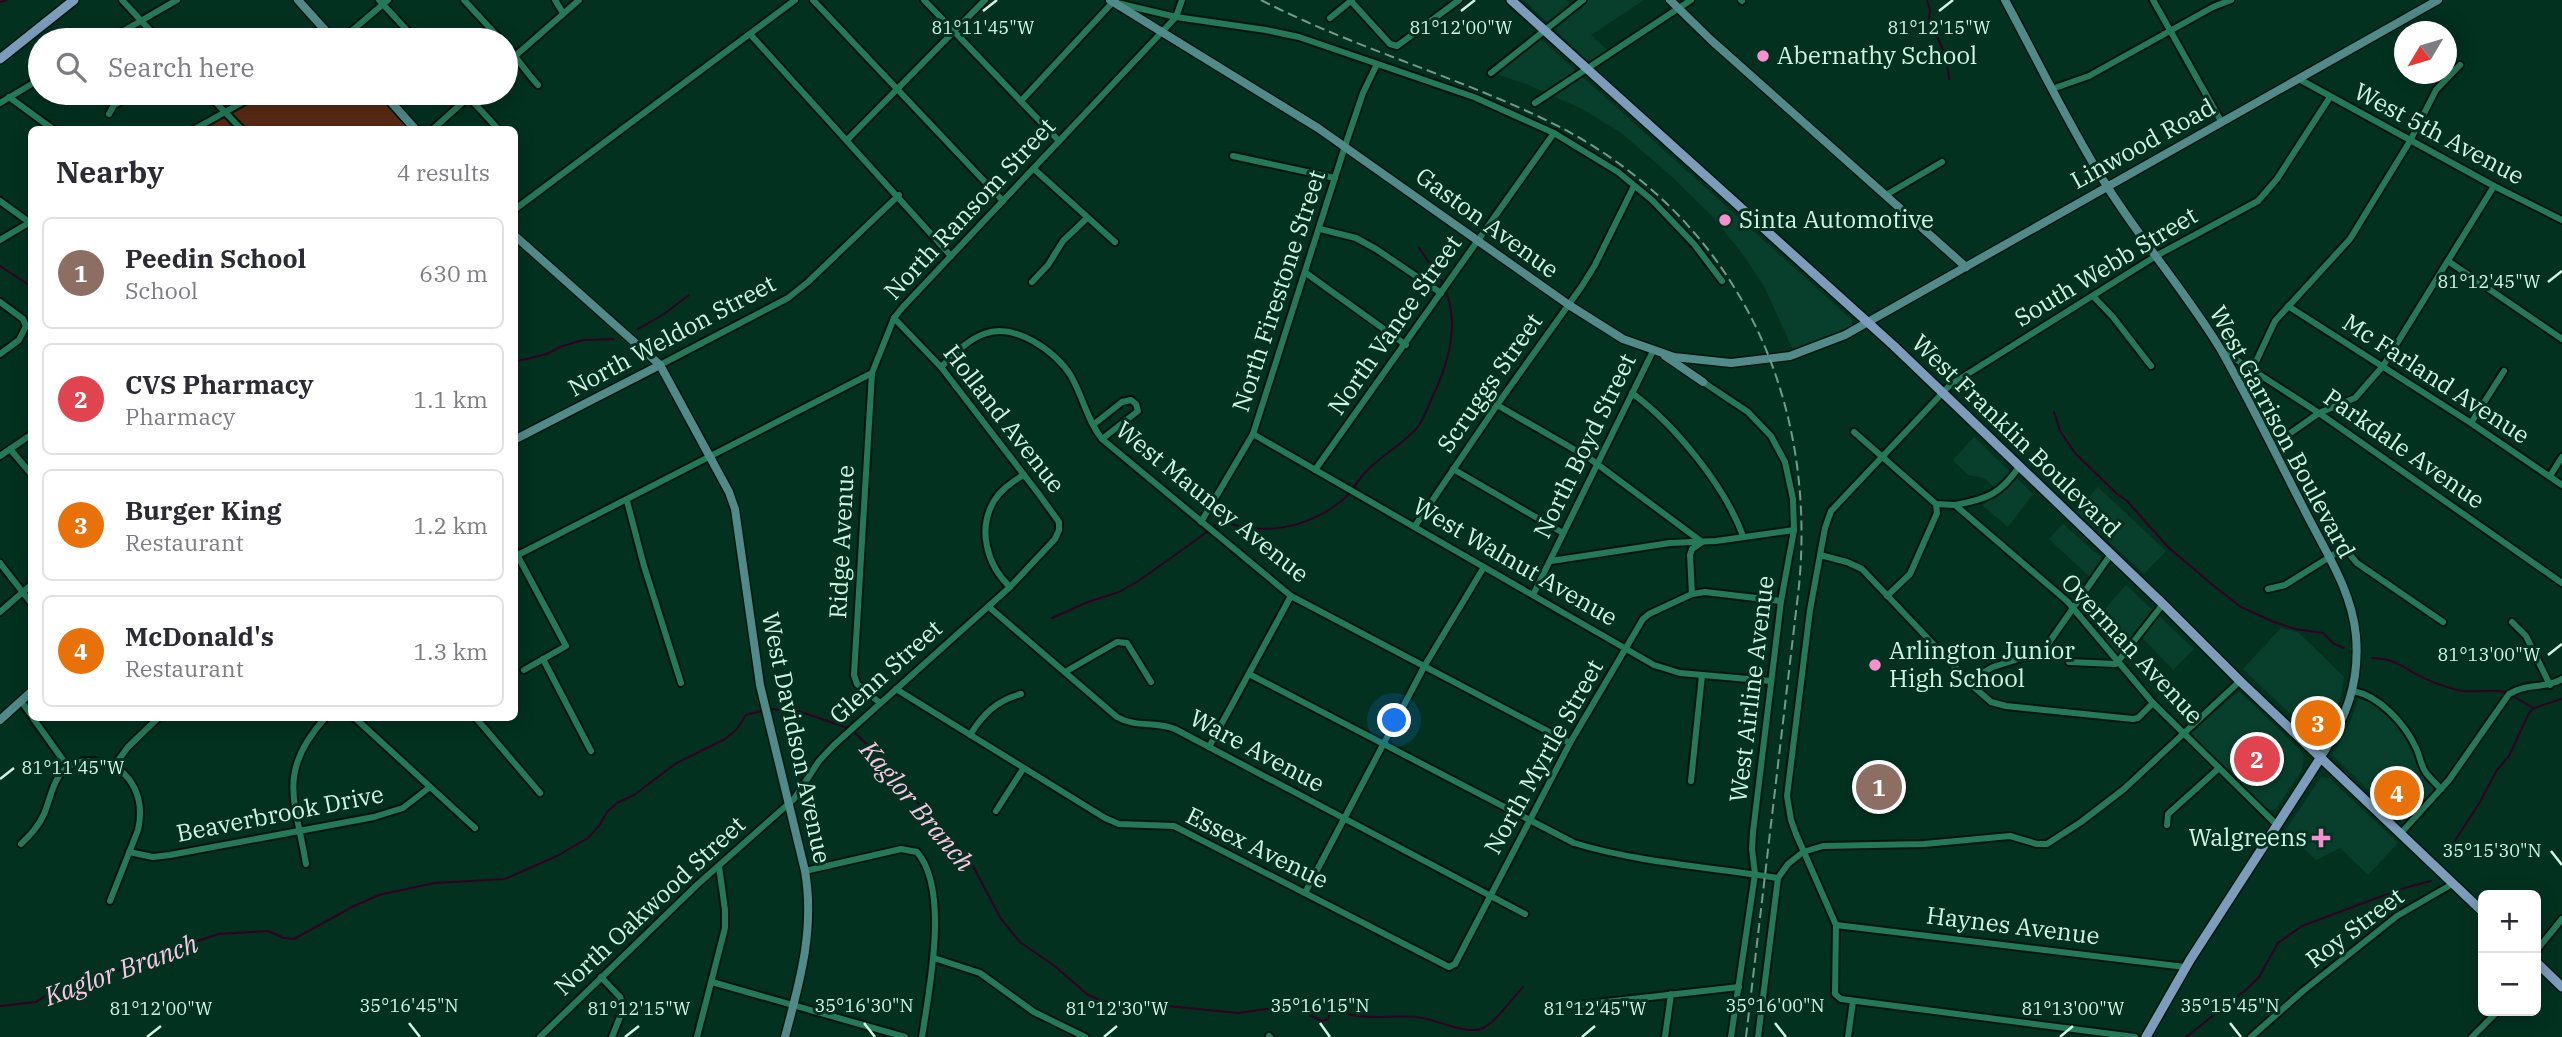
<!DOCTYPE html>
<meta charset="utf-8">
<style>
:root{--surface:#fff;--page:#f2f2f3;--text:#2b2b33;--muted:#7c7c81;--line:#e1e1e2;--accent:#875879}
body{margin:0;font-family:"IBM Plex Serif",serif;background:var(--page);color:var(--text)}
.controls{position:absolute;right:21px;bottom:21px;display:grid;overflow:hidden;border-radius:10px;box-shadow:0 4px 18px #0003}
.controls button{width:63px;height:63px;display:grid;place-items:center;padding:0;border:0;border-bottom:2px solid var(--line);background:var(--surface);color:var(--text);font:35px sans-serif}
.compass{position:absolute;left:2394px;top:21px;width:63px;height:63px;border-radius:50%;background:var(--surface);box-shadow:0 4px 18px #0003;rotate:232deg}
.you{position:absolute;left:1395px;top:721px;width:24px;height:24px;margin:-18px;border:5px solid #fff;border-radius:50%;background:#1a73e8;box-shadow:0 0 0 10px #1a73e833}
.badge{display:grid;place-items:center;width:46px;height:46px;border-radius:50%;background:var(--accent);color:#fff;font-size:23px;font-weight:700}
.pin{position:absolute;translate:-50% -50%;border:4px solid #fff;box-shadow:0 2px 7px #0006}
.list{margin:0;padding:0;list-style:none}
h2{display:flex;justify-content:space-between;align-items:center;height:91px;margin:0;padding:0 28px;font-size:30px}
h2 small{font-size:23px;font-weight:400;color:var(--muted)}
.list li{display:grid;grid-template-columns:46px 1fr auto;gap:21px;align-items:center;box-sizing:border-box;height:112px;margin:0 14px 14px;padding:0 14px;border:2px solid var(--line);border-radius:10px}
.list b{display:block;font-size:26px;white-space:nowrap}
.list p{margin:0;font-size:23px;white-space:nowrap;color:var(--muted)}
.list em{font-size:23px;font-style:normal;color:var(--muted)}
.icon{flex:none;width:38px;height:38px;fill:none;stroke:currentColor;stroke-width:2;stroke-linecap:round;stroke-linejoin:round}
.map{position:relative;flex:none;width:2562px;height:1037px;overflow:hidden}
.search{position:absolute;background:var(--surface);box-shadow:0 4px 18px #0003;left:28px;top:28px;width:490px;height:77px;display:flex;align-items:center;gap:18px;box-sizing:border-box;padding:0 24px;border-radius:38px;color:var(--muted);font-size:26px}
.panel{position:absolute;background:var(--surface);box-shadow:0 4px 18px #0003;left:28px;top:126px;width:490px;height:595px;border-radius:10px}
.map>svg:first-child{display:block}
</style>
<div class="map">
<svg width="2562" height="1037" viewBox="0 0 2562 1037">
<rect width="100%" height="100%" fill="#023120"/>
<g fill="#083f2c">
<path d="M1524 0H1566L1570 5 1576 0H1644L1591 35 1607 50 1589 62Z"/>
<path d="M1534 33 1852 320V325L1829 337 1793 350 1765 288 1744 256 1713 217 1669 174 1620 132 1580 108 1526 84 1487 71Z"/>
<path d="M1974 437 2033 494 2008 527 1982 505 2000 493 1984 478 1968 475 1953 460Z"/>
<path d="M2098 487 2166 551 2144 574 2076 511Z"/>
<path d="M2063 524 2104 560 2092 579 2049 539Z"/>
<path d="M2126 585 2194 649 2173 670 2138 633 2119 657 2104 641 2118 626 2103 611Z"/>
<path d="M2281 628 2298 632 2344 677 2341 697 2320 742 2243 669Z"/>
<path d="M2239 691 2301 751 2304 756 2302 770 2276 809 2271 810 2261 806 2189 734Z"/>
<path d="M2359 698 2365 699 2378 707 2396 725 2410 744 2422 773 2437 789 2404 824 2332 755 2348 727Z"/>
<path d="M2321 777 2329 778 2398 843 2368 875 2340 848 2316 860 2285 831Z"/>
</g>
<path fill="#582a15" d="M266 93H375L408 129 200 130Z"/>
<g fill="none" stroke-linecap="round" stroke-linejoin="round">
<g stroke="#330023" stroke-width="2">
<path d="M1927 0 1930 10 1929 20 1946 56 1949 79"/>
<path d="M0 2 7 0"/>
<path d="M1419 248 1443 283"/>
<path d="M0 266 32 287"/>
<path d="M638 329 664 314 689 295"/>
<path d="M514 362 547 354 560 347 583 340 614 339"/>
<path d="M2054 412 2060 431 2075 453 2117 494 2127 501 2169 548 2214 586 2241 607 2274 622 2295 629 2323 633 2334 644 2344 648"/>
<path d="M1354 487C1372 459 1396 451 1416 429 1423 421 1427 409 1431 400 1447 367 1460 328 1446 292"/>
<path d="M1212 527 1221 521C1228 522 1234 526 1242 527 1281 534 1322 521 1350 493"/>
<path d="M1052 618 1088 602 1119 592 1140 580 1207 532"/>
<path d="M2372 658C2394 659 2398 664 2416 674 2428 681 2443 686 2457 690 2474 694 2490 688 2505 692"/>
<path d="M2513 696 2533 708"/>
<path d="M770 709 798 711 845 727"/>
<path d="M854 732 879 756 916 801 955 843 973 866 1001 919 1020 942 1056 967 1088 995 1100 1000 1124 1005 1136 1007 1148 1004 1238 1013 1274 1008 1285 1002 1300 1004 1310 1015 1322 1021 1328 1019 1331 1008C1339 1009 1344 1013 1351 1015 1375 1020 1399 1014 1423 1018 1439 1021 1466 1034 1481 1029 1495 1024 1513 997 1523 987"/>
<path d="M2449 855 2456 839 2480 802 2497 770 2509 756 2529 713 2534 708 2562 699"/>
<path d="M0 1006 36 1002 47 995 69 990 152 957 218 934 268 931 284 938 294 939 354 906 379 895 434 883 505 879 557 856 588 838 599 826 607 812 617 803 634 795 675 764 725 739 737 729 746 715 761 711"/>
<path d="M2186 1037 2247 989 2259 977 2278 943 2302 926 2401 889 2431 881"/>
</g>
<g stroke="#00160c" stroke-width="10">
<g id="street">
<path d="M122 0 159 40"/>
<path d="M379 0 416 40"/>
<path d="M464 0 501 40"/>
<path d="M555 0 563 13"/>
<path d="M813 0 1003 201"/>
<path d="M924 0 1059 141"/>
<path d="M1350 0 1390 44 1397 46 1459 0"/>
<path d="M1741 0 1742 1"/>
<path d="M2153 0 2221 121"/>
<path d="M1330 18 1352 0"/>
<path d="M750 34 951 256"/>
<path d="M108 40 177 0"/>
<path d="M341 40 388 0"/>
<path d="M506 45C517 58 526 72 538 85"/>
<path d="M506 64 579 0"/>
<path d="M1491 73 1583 0"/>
<path d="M2299 79 2494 186 2562 220"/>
<path d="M2052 89 2089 76 2213 7 2231 0"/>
<path d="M207 93 242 130"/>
<path d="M465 93 499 130"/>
<path d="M9 97 54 130"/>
<path d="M1021 101 1113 2 1176 17 1266 30 1299 37 1474 97 1554 133 1618 172 1652 200 1694 244 1722 281"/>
<path d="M0 103 40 79"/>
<path d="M1535 103 1691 0"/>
<path d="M109 114 114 105 136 93"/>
<path d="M193 130 259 93"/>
<path d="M432 130 473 93"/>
<path d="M847 140 985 0"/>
<path d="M1233 156 1335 178"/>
<path d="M1034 169 1115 242"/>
<path d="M1886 195 1942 162"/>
<path d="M0 201 29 222"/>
<path d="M514 210 795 0"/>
<path d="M1320 229 1356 238 1376 249 1441 293"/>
<path d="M0 240 32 221"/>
<path d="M2448 261 2562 339"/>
<path d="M1306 273 1406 345"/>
<path d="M1032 282 1048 265 1063 241 1087 218"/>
<path d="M2093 296 2113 317 2151 366"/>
<path d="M0 302 23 319 26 326 19 340 0 354"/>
<path d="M2288 306 2471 423 2562 485"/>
<path d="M2223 351 2319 413 2562 583"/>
<path d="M660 365 788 298 808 282 899 195"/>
<path d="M941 367C954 355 967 340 984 334 1014 322 1056 351 1071 376 1083 397 1087 420 1102 439L1291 596 1570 743"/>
<path d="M2253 368 2275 321 2350 239 2410 141 2436 90 2460 65"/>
<path d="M872 373 854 675 857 684 880 703"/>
<path d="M1703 382 1748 412 1771 436 1785 462 1793 499 1794 530 1781 601 1753 832 1752 849 1755 874 1731 1037"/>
<path d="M2243 390 2255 370"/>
<path d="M1632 393C1675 425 1725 486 1743 536"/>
<path d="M1497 405 1589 458 1702 542 1692 549 1690 555 1692 594"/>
<path d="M2471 423 2504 371"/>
<path d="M1093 425 1122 402 1131 400 1136 404 1138 411 1102 439"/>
<path d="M1854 432 1936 504 1955 505 2067 601 2153 703 2278 826"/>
<path d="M1253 434 1654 665 1680 673 1771 681"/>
<path d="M2282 439 2319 413 2355 398 2383 366 2494 186"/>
<path d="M10 449 32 475"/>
<path d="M0 456 32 434"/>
<path d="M1453 469 1563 533"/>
<path d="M1315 470 1554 133"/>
<path d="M2550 476 2562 457"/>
<path d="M627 501 644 566 681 683"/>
<path d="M1955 505C1988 499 2000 494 2019 467"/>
<path d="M1201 522 1253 434 1345 146 1363 93 1377 64"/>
<path d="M1415 526 1497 405 1582 286 1595 265 1634 186"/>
<path d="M514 549 566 646 524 670"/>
<path d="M1820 555 1847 562 1862 569 1975 688 1991 702 2006 706 2133 719 2138 718 2153 703"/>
<path d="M514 557 872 373 894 318 902 308 1176 17 1182 0"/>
<path d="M1551 561 1670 543 1716 541 1794 530"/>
<path d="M0 563 32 604"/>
<path d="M1010 587C987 565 977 530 994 501 1001 489 1013 482 1023 475"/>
<path d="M2268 589 2285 585 2344 548 2357 563 2443 622"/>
<path d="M1533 595 1653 351"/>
<path d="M1887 596 1910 574 1937 513 1936 504"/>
<path d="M989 607 1117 717C1136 728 1156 721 1175 729L1525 914"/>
<path d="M0 612 32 584"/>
<path d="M2512 622 2526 636 2550 685"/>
<path d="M543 659 591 751"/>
<path d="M2069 662 2116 664 2163 604"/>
<path d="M1065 672 1117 642 1127 643 1151 682"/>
<path d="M1249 674 1574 843C1640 863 1710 867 1778 878"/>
<path d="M1968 681 1993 667 2043 651 2111 554"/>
<path d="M896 689 1105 818 1119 824 1174 826 1449 967 1455 964 1570 743 1643 619 1649 614 1692 594 1705 592 1781 601"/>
<path d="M2353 691C2380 696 2405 724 2416 748 2420 756 2421 766 2426 773 2431 779 2436 784 2441 789"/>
<path d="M21 701 32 716"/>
<path d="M33 718 68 767"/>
<path d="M355 718 475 828"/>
<path d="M476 718 540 793"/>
<path d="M970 735C983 714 996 701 1021 694"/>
<path d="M1209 747 1291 596"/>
<path d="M114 766 128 747 158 718"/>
<path d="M1691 781 1702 675"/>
<path d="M996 811 1023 769"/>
<path d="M2167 825 2168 814 2218 769"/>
<path d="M2401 833 2449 780 2509 694C2526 683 2545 689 2562 679"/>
<path d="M21 844C30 835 39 826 44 814 51 798 53 776 69 766 78 761 90 760 101 762 133 769 145 800 138 830L110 901"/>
<path d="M129 852 153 857 170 855 374 817 403 808 430 787"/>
<path d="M306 864C295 799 277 772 325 718"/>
<path d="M805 871 901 849 917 852C950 890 929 990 922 1037"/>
<path d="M1305 893 1425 665 1484 567"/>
<path d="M1836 925 2185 967"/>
<path d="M2536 951 2562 919"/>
<path d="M934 958 980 973 1034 1012 1085 1037"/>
<path d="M601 977 620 997 624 1007 612 1037"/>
<path d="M712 982 905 1037"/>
<path d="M1579 1005 1739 987"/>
<path d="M1269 1036 1270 1037"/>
<path d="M540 1037 698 884 794 799 819 761 834 745 1010 587 1055 539 1059 530V522L1038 493 941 367 894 318"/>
<path d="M697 1037 725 928V910L719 866"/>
<path d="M1665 1037 1671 994"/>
<path d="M1758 1037 1778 878 1788 864 1803 852 1823 846 1924 844 2010 836 2037 844H2047L2081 822 2124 789 2240 681"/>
<path d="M1848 1037 1853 1001"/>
<path d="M2135 1037 1841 999 1835 994 1836 925 1796 834 1791 820 1787 796 1810 610 1825 528 1831 511 1950 385 2156 256 2258 201 2277 179 2330 97"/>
<path d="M2251 1037 2303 991 2397 916 2454 883"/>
<path d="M2472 1037 2498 1011"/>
</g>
</g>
<g stroke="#00160c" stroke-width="11">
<g id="secondary">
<path d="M298 0 334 40"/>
<path d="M1110 0 1318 128 1569 305 1623 339 1674 357 1731 363 1790 356 1845 335 2438 0"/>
<path d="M1670 0 1711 40 1966 267"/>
<path d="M2005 0C2038 61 2068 124 2105 183 2141 241 2186 292 2221 350 2250 401 2276 455 2303 507 2323 548 2352 589 2356 636 2360 684 2346 717 2321 757"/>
<path d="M383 93 416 130"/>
<path d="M514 235 660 365 729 492 735 509 760 685 805 871C815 929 800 981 785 1037"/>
<path d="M1665 356 1703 382"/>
<path d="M514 440 660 365"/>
<path d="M0 720 32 691"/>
</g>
</g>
<g stroke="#00160c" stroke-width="12">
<g id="primary">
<path d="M1511 0 1894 346 2163 604 2240 681 2483 912"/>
<path d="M0 59 74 0"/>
<path d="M2536 962 2562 987"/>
<path d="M2146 1037 2190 960 2321 757"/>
</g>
</g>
<use href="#street" stroke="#247959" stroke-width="6"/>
<use href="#secondary" stroke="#508b8a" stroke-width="8"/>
<use href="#primary" stroke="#7b9cbb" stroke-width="9"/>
<path stroke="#729c8a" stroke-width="2" stroke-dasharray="10 5" stroke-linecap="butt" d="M1261 0C1354 48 1456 76 1550 122 1730 211 1818 389 1799 586L1746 1037"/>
</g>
<path fill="none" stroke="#d0f6e3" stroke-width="2.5" d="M983 11 997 0M1461 11 1475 0M1939 11 1953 0M2548 282 2562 271M2548 655 2562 644M0 779 14 768M2551 851 2562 865M409 1023 420 1037M864 1023 875 1037M1320 1023 1330 1037M1775 1023 1786 1037M2230 1023 2241 1037M147 1037 161 1026M625 1037 639 1026M1104 1037 1117 1026M1582 1037 1595 1026M2060 1037 2073 1026"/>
<g fill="#f790ce" stroke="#023120" stroke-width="2.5">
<circle cx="1763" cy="56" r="7"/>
<circle cx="1725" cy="220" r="7"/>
<circle cx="1875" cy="665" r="7"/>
<path d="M2317.5 827.5h7v7h7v7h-7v7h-7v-7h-7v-7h7z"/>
</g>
<g text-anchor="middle" stroke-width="6" stroke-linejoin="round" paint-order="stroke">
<g font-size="24" fill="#d0f6e3" stroke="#023120" text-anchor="start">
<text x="1777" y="64">Abernathy School</text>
<text x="1739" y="228">Sinta Automotive</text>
<text x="1889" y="659">Arlington Junior<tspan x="1889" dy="28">High School</tspan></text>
<text x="2307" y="846" text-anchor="end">Walgreens</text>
</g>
<g font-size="24" fill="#d0f6e3" stroke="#023120">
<text transform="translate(2439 134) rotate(28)" y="8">West 5th Avenue</text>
<text transform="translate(2143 144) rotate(-29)" y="8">Linwood Road</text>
<text transform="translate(970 209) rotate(-47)" y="8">North Ransom Street</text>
<text transform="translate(1487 223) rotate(36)" y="8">Gaston Avenue</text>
<text transform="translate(2106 267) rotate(-31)" y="8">South Webb Street</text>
<text transform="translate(1279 291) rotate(-72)" y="8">North Firestone Street</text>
<text transform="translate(1395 325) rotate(-55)" y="8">North Vance Street</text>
<text transform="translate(672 336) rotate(-28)" y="8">North Weldon Street</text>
<text transform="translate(2436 379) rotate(33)" y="8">Mc Farland Avenue</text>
<text transform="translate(1490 383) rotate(-55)" y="8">Scruggs Street</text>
<text transform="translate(1004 419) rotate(52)" y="8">Holland Avenue</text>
<text transform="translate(2282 432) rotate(62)" y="8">West Garrison Boulevard</text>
<text transform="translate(2016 436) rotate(44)" y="8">West Franklin Boulevard</text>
<text transform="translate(1585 446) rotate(-64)" y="8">North Boyd Street</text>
<text transform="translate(2404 449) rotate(35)" y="8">Parkdale Avenue</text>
<text transform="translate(1212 502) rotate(39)" y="8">West Mauney Avenue</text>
<text transform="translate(842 542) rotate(-87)" y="8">Ridge Avenue</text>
<text transform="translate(1515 562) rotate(30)" y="8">West Walnut Avenue</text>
<text transform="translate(2132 649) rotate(47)" y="8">Overman Avenue</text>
<text transform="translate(886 672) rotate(-42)" y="8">Glenn Street</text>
<text transform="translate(1752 689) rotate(-83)" y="8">West Airline Avenue</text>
<text transform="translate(796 738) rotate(78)" y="8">West Davidson Avenue</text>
<text transform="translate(1257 751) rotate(28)" y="8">Ware Avenue</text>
<text transform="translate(1544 757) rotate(-61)" y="8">North Myrtle Street</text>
<text transform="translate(280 814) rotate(-11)" y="8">Beaverbrook Drive</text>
<text transform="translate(1257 848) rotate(26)" y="8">Essex Avenue</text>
<text transform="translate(650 906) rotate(-43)" y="8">North Oakwood Street</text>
<text transform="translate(2013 926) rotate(7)" y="8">Haynes Avenue</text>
<text transform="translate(2355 928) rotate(-37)" y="8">Roy Street</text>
</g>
<g font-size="26" font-style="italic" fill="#fdc4e4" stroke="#023120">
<text transform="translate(917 806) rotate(50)" y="9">Kaglor Branch</text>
<text transform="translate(121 970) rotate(-20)" y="9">Kaglor Branch</text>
</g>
</g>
<g font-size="18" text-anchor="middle" fill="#d0f6e3" stroke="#023120" stroke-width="6" stroke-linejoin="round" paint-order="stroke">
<text x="983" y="34">81°11'45"W</text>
<text x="1461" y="34">81°12'00"W</text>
<text x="1939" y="34">81°12'15"W</text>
<text x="2489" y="288">81°12'45"W</text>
<text x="2489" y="661">81°13'00"W</text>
<text x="73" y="774">81°11'45"W</text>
<text x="2492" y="857">35°15'30"N</text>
<text x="409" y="1012">35°16'45"N</text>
<text x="864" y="1012">35°16'30"N</text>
<text x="1320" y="1012">35°16'15"N</text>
<text x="1775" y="1012">35°16'00"N</text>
<text x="2230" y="1012">35°15'45"N</text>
<text x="161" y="1015">81°12'00"W</text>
<text x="639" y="1015">81°12'15"W</text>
<text x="1117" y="1015">81°12'30"W</text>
<text x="1595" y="1015">81°12'45"W</text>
<text x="2073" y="1015">81°13'00"W</text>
</g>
</svg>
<div class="controls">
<button>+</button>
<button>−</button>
</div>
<svg class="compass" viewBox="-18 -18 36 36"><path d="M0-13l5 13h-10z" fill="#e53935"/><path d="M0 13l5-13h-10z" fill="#7c7c81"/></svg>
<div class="you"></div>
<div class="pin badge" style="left:1879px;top:787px;background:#8d6e63">1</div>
<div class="pin badge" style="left:2257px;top:759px;background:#e0444e">2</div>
<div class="pin badge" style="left:2318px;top:723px;background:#e8710a">3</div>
<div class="pin badge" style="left:2397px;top:793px;background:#e8710a">4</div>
<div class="search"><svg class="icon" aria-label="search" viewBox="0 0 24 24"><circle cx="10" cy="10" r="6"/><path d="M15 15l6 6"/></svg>Search here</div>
<section class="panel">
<h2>Nearby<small>4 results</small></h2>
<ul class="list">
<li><span class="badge" style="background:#8d6e63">1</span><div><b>Peedin School</b><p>School</p></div><em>630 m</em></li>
<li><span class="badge" style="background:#e0444e">2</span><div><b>CVS Pharmacy</b><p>Pharmacy</p></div><em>1.1 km</em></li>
<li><span class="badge" style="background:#e8710a">3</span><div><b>Burger King</b><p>Restaurant</p></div><em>1.2 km</em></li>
<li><span class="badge" style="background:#e8710a">4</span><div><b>McDonald's</b><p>Restaurant</p></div><em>1.3 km</em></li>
</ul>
</section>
</div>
